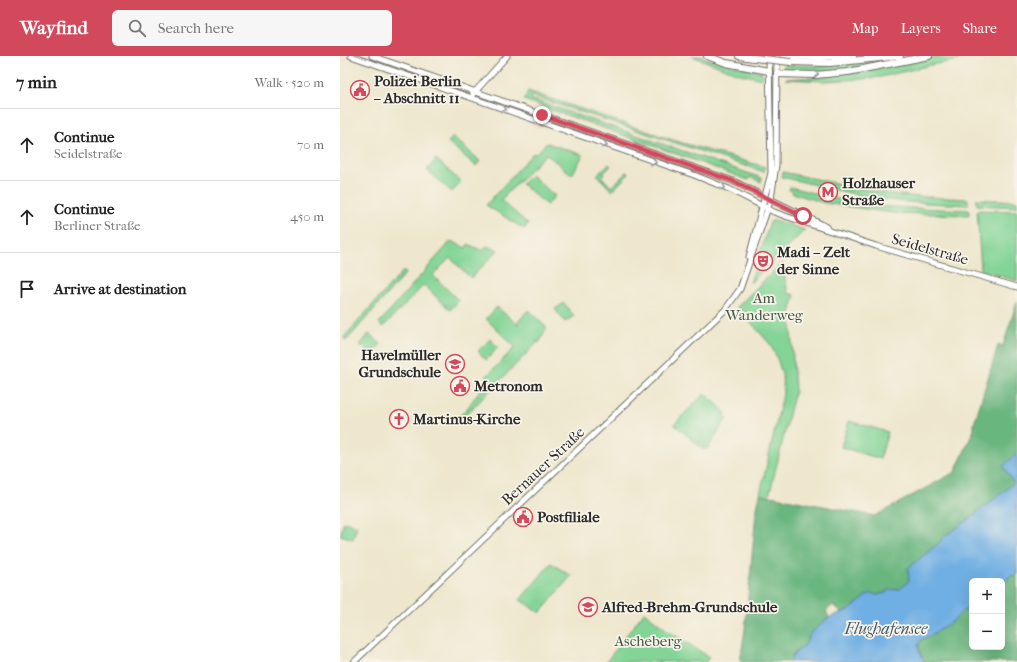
<!DOCTYPE html>
<meta charset="utf-8">
<style>
:root{--surface:#fff;--page:#f6f6f6;--text:#222;--muted:#767676;--line:#e0e0e0;--accent:#d1495b}
body{margin:0;font-family:"IM FELL French Canon",serif;background:var(--page);color:var(--text)}
.controls{position:absolute;right:12px;bottom:12px;display:grid;overflow:hidden;border-radius:6px;box-shadow:0 4px 16px #0002}
.controls button{width:36px;height:36px;display:grid;place-items:center;padding:0;border:0;border-bottom:1px solid var(--line);background:var(--surface);color:var(--text);font:20px sans-serif}
.stop{position:absolute;width:12px;height:12px;margin:-9px;border:3px solid #d1495b;border-radius:50%;background:#fff}
.stop.end{background:#d1495b;border-color:#fff;box-shadow:0 1px 4px #0008}
.list{margin:0;padding:0;list-style:none}
h2{display:flex;justify-content:space-between;align-items:center;height:52px;margin:0;padding:0 16px;font-size:17px}
h2 small{font-size:13px;font-weight:400;color:var(--muted)}
.list li{display:grid;grid-template-columns:26px 1fr auto;gap:12px;align-items:center;box-sizing:border-box;height:72px;padding:0 16px;border-top:1px solid var(--line)}
.list b{display:block;font-size:15px;white-space:nowrap}
.list p{margin:0;font-size:13px;white-space:nowrap;color:var(--muted)}
.list em{font-size:13px;font-style:normal;color:var(--muted)}
.icon{flex:none;width:22px;height:22px;fill:none;stroke:currentColor;stroke-width:2;stroke-linecap:round;stroke-linejoin:round}
.map{position:relative;flex:none;width:677px;height:606px;overflow:hidden}
header{display:flex;align-items:center;gap:24px;box-sizing:border-box;height:56px;padding:0 20px;background:var(--accent);color:#fff}
header strong{font-size:19px}
nav{display:flex;gap:22px;margin-inline-start:auto;font-size:14px}
.search{width:280px;height:36px;background:var(--page);display:flex;align-items:center;gap:10px;box-sizing:border-box;padding:0 14px;border-radius:6px;color:var(--muted);font-size:15px}
main{display:flex}
aside{flex:1;background:var(--surface)}
.map>svg:first-child{display:block}
</style>
<header>
<strong>Wayfind</strong>
<div class="search"><svg class="icon" aria-label="search" viewBox="0 0 24 24"><circle cx="10" cy="10" r="6"/><path d="M15 15l6 6"/></svg>Search here</div>
<nav><a>Map</a><a>Layers</a><a>Share</a></nav>
</header>
<main>
<aside>
<h2>7 min<small>Walk · 520 m</small></h2>
<ul class="list">
<li><svg class="icon" aria-label="ahead" viewBox="0 0 24 24"><path d="M12 20V5M6 11l6-6 6 6"/></svg><div><b>Continue</b><p>Seidelstraße</p></div><em>70 m</em></li>
<li><svg class="icon" aria-label="ahead" viewBox="0 0 24 24"><path d="M12 20V5M6 11l6-6 6 6"/></svg><div><b>Continue</b><p>Berliner Straße</p></div><em>450 m</em></li>
<li><svg class="icon" aria-label="arrive" viewBox="0 0 24 24"><path d="M6 21V4h12l-3 4 3 4H6"/></svg><div><b>Arrive at destination</b></div></li>
</ul>
</aside>
<div class="map">
<svg width="677" height="606" viewBox="0 0 677 606">
<rect width="100%" height="100%" fill="#f7f3e8"/>
<filter id="ink" filterUnits="userSpaceOnUse"><feTurbulence type="fractalNoise" baseFrequency=".025" numOctaves="2"/><feDisplacementMap in="SourceGraphic" scale="8" xChannelSelector="R" yChannelSelector="G"/><feConvolveMatrix kernelMatrix="1 2 1 2 8 2 1 2 1" color-interpolation-filters="sRGB"/></filter>
<filter id="wash" filterUnits="userSpaceOnUse"><feTurbulence type="fractalNoise" baseFrequency=".012" numOctaves="4" result="noise"/><feDisplacementMap in="SourceGraphic" scale="16" xChannelSelector="R" yChannelSelector="G"/><feGaussianBlur stdDeviation="0.9" result="paint"/><feColorMatrix in="noise" values="0 0 0 0 0 0 0 0 0 0 0 0 0 0 0 0 0 1.4 0 .05"/><feComposite in="paint" operator="in"/></filter>
<g filter="url(#wash)">
<rect width="100%" height="100%" fill="#eee7cd"/>
<g fill="#83d496" stroke="#578060">
<path d="M352 0H361L368 3 422 16V23L396 17Z"/>
<path d="M600 0H619V4L591 9 541 21 524 23 485 25 445 23 478 21Z"/>
<path d="M546 5 509 13 477 16 444 17V9L483 10Z"/>
<path d="M188 35 336 85 425 111 424 116 192 40 191 43 422 122 421 126 410 121 408 124 351 103 184 44Z"/>
<path d="M113 81 140 105 136 110 108 86Z"/>
<path d="M207 87 243 99 232 119 206 98 161 144 188 168 184 173 146 149 193 97 195 98Z"/>
<path d="M96 103 121 126 112 136 87 114Z"/>
<path d="M269 108 271 110 264 117 265 118 262 121 271 131 287 116 289 118 272 135 257 119Z"/>
<path d="M443 116 537 136 568 140 628 143V149L566 146 542 143 523 140 442 121Z"/>
<path d="M191 119 215 140 207 149 182 128Z"/>
<path d="M450 131C474 137 497 144 522 148 557 153 593 152 629 154V159L552 157 485 147 452 137 453 135 449 134Z"/>
<path d="M636 143 677 145V151L637 149Z"/>
<path d="M637 154 677 155V225L641 214Z"/>
<path d="M435 164 465 174 410 227 430 166Z"/>
<path d="M111 185 126 192 128 188 143 195 146 190 158 194 131 222 110 202 93 219 119 245 110 254 84 229 43 271 39 267Z"/>
<path d="M442 207 448 237 455 239 450 257 455 335 429 440 420 438 443 338 442 318 437 302 430 288 397 251Z"/>
<path d="M64 214 66 217 7 284H5L4 281Z"/>
<path d="M224 247 234 260 225 266 215 253Z"/>
<path d="M157 251 178 269 177 267 188 254 207 272 199 287 196 285 197 287 120 365 116 363 122 357H124L147 324 145 322 175 291 146 263Z"/>
<path d="M29 278 41 288 32 298 20 289Z"/>
<path d="M150 283 158 292 146 304 138 295Z"/>
<path d="M363 339H367L385 356 386 363 368 392 363 393 334 368Z"/>
<path d="M509 365 548 376 540 403 501 391Z"/>
<path d="M4 466 17 470 13 483 0 479Z"/>
<path d="M211 507 231 520 200 557 180 544Z"/>
<path d="M304 556 327 574 369 601 366 606H266Z"/>
</g>
<g fill="#6ab67f" stroke="#4a7055">
<path d="M677 245V424L663 411 674 427 628 464 605 480 563 532 560 533 549 534 545 537 537 539 526 540 511 553 502 557 493 549 486 555 489 561 465 589 454 598 450 606H400L405 573 416 457 420 438 535 460 615 416 634 374V368L658 289 663 290Z"/>
<path d="M677 516V606H585C581 598 575 591 582 583L588 581 613 565 623 555 632 552V591H662V529L670 520 675 519Z"/>
</g>
<path fill="#70afe3" stroke="#4e6d87" d="M677 398V420L675 422 677 424V516L675 519 670 520 662 529V525H632V552L623 555 613 565 588 581 582 583 578 589 579 595 585 606H450L454 598 465 589 470 578 488 562 511 553 526 540 531 537 537 539 545 537 549 534 560 533 569 525 568 512 599 487 605 480 628 464 674 427 663 410Z"/>
</g>
<g filter="url(#ink)">
<g fill="none" stroke-linecap="round" stroke-linejoin="round">
<g stroke="#6f6d64" stroke-width="7">
<g id="secondary">
<path d="M11 0 354 119 389 133 434 156 448 161 536 190 677 231"/>
<path d="M32 0 393 125 487 171"/>
<path d="M133 38 167 0"/>
<path d="M409 201 431 117 429 0"/>
<path d="M14 606 385 254 400 233 431 143 436 109 437 0"/>
</g>
</g>
<g stroke="#6f6d64" stroke-width="8">
<g id="highway">
<path d="M367 0 386 7 429 15"/>
<path d="M399 0 414 2"/>
<path d="M443 0 480 1 513 0"/>
<path d="M451 6 490 7 560 0"/>
<path d="M437 18 475 19 508 16 589 0"/>
</g>
</g>
<use href="#secondary" stroke="#fff" stroke-width="5"/>
<use href="#highway" stroke="#fff" stroke-width="6"/>
<g stroke="#6f6d64" stroke-width="8" stroke-linecap="butt">
<path id="highway-bridge" d="M414 2 451 6"/>
</g>
<use href="#highway-bridge" stroke="#fff" stroke-width="6"/>
</g>
<defs><path id="oneway-chevron" d="M-2-3.5L2.5 0L-2 3.5" fill="none" stroke-width="1.6" stroke-linecap="round" stroke-linejoin="round"/></defs>
<g stroke="#a0a0a0">
<use href="#oneway-chevron" transform="translate(476 18) rotate(-3)"/>
<use href="#oneway-chevron" transform="translate(164 53) rotate(19)"/>
<use href="#oneway-chevron" transform="translate(265 89) rotate(20)"/>
<use href="#oneway-chevron" transform="translate(314 106) rotate(19)"/>
<use href="#oneway-chevron" transform="translate(383 131) rotate(22)"/>
</g>
</g>
<g fill="none" stroke-linecap="round" stroke-linejoin="round" filter="url(#ink)">
<path stroke="#d1495b" stroke-width="5" d="M202 59 393 125 463 160"/>
</g>
<defs>
<g id="civic-ring" transform="scale(1)"><circle r="9.5" fill="#f7f3e8" stroke="#d1495b" stroke-width="1.5"/><path d="M-.6-6.5H3V-4.5H.6V-3L4-1V1h2V6H-6V1h2V-1L-.6-3ZM-1.2 2.5V6h2.4V2.5Z" fill="#d1495b"/></g>
<g id="metro-ring" transform="scale(1)"><circle r="9.5" fill="#f7f3e8" stroke="#d1495b" stroke-width="1.5"/><path d="M-5.5 5V-5H-3L0 0L3-5H5.5V5H3V-.5L0 4L-3-.5V5Z" fill="#d1495b"/></g>
<g id="theatre-ring" transform="scale(1)"><circle r="9.5" fill="#f7f3e8" stroke="#d1495b" stroke-width="1.5"/><path d="M-5-5.5Q0-4 5-5.5V0Q5 5 0 6Q-5 5-5 0ZM-3.3-2.5H-1v1.5H-3.3ZM1-2.5H3.3v1.5H1ZM-2.8 1Q0 5.5 2.8 1Z" fill="#d1495b"/></g>
<g id="school-ring" transform="scale(1)"><circle r="9.5" fill="#f7f3e8" stroke="#d1495b" stroke-width="1.5"/><path d="M0-5L7-2L0 1L-7-2ZM-4 1L0 2.5L4 1V4Q0 6-4 4Z" fill="#d1495b"/></g>
<g id="church-ring" transform="scale(1)"><circle r="9.5" fill="#f7f3e8" stroke="#d1495b" stroke-width="1.5"/><path d="M-1.2-6h2.4v3.5h3.3v2.4h-3.3V6h-2.4V-.1h-3.3v-2.4h3.3Z" fill="#d1495b"/></g>
</defs>
<g fill-rule="evenodd">
<use href="#civic-ring" x="20" y="34"/>
<use href="#metro-ring" x="488" y="136"/>
<use href="#theatre-ring" x="423" y="205"/>
<use href="#school-ring" x="115" y="308"/>
<use href="#civic-ring" x="120" y="330"/>
<use href="#church-ring" x="59" y="363"/>
<use href="#civic-ring" x="183" y="461"/>
<use href="#school-ring" x="248" y="551"/>
</g>
<g text-anchor="middle" stroke-width="3.5" stroke-linejoin="round" paint-order="stroke">
<g font-size="15" font-weight="bold" fill="#2b2b2b" stroke="#f7f3e8" text-anchor="start">
<text x="34" y="30">Polizei Berlin<tspan x="34" dy="17">– Abschnitt 11</tspan></text>
<text x="502" y="132">Holzhauser<tspan x="502" dy="17">Straße</tspan></text>
<text x="437" y="201">Madi – Zelt<tspan x="437" dy="17">der Sinne</tspan></text>
<text x="101" y="304" text-anchor="end">Havelmüller<tspan x="101" dy="17">Grundschule</tspan></text>
<text x="134" y="335">Metronom</text>
<text x="73" y="368">Martinus-Kirche</text>
<text x="197" y="466">Postfiliale</text>
<text x="262" y="556">Alfred-Brehm-Grundschule</text>
</g>
<g font-size="15" fill="#2b2b2b" stroke="#f7f3e8">
<text transform="translate(590 193) rotate(16)" y="5">Seidelstraße</text>
<text transform="translate(203 410) rotate(-43)" y="5">Bernauer Straße</text>
</g>
<g font-size="15" fill="#415546" stroke="#f7f3e8">
<text x="424" y="247">Am<tspan x="424" dy="17">Wanderweg</tspan></text>
<text x="308" y="590">Ascheberg</text>
</g>
<g font-size="16" font-style="italic" fill="#43596b" stroke="#f7f3e8">
<text x="546" y="578">Flughafensee</text>
</g>
</g>
</svg>
<div class="controls">
<button>+</button>
<button>−</button>
</div>
<div class="stop" style="left:463px;top:160px"></div>
<div class="stop end" style="left:202px;top:59px"></div>
</div>
</main>
